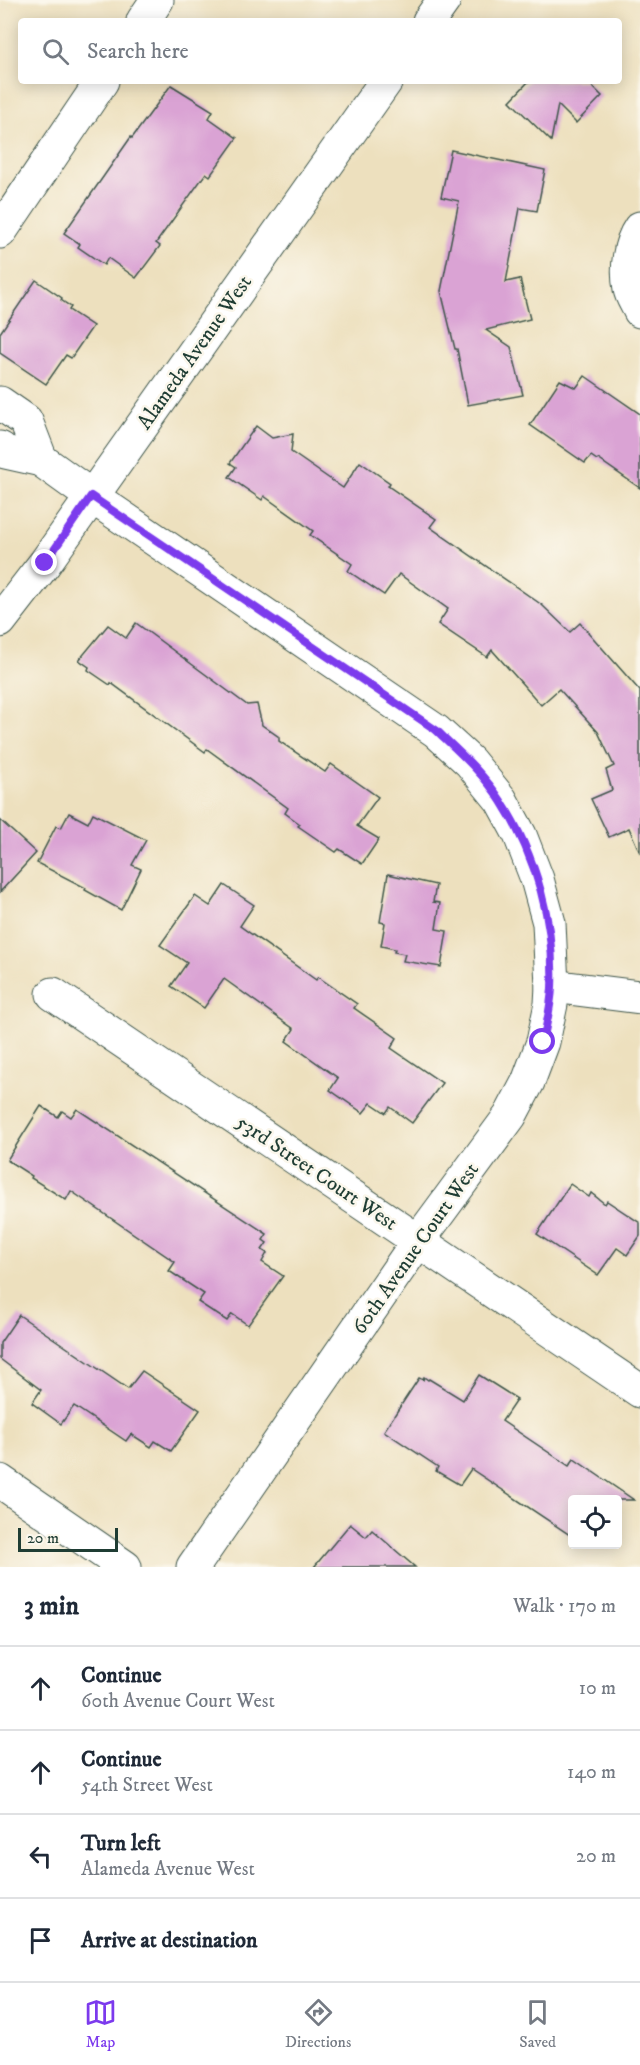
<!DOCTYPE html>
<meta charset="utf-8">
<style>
:root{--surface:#fff;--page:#f2f2f3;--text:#1f2937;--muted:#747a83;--line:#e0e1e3;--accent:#7c3aed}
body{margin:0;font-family:"IM FELL DW Pica",serif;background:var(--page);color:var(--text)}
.controls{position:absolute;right:18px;bottom:18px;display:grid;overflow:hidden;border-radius:6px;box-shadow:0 3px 15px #0003}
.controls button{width:54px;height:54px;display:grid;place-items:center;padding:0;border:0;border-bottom:2px solid var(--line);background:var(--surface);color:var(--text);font:30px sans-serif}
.scale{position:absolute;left:18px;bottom:15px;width:100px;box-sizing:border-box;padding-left:6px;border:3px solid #1f3d34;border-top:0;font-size:16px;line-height:21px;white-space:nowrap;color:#1f3d34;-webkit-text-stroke:4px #fbf7ec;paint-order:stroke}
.stop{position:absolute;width:18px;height:18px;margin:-14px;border:4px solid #7c3aed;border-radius:50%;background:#fff}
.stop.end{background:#7c3aed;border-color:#fff;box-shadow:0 2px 6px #0008}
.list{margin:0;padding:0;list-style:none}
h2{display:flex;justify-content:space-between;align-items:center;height:78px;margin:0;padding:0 24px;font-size:26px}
h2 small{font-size:20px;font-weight:400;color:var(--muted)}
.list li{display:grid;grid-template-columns:39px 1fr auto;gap:18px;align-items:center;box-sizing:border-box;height:84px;padding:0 24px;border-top:2px solid var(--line)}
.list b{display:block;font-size:22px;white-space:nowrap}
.list p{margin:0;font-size:20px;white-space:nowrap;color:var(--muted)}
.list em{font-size:20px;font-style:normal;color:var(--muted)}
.icon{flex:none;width:33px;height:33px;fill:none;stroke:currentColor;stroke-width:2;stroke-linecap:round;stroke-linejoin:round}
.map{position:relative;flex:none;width:640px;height:1567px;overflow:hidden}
.search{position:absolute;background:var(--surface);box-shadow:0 3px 15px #0003;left:18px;right:18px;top:18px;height:66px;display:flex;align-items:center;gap:15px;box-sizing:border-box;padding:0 21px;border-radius:6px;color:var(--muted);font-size:22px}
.sheet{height:414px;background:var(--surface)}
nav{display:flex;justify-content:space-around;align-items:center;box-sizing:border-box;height:84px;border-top:2px solid var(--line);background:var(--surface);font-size:16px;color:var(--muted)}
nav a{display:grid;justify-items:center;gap:3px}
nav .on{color:var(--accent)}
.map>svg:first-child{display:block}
</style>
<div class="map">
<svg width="640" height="1567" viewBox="0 0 640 1567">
<rect width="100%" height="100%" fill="#fbf7ec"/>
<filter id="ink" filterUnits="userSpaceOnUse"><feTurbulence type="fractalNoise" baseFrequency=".0167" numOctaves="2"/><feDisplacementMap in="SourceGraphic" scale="12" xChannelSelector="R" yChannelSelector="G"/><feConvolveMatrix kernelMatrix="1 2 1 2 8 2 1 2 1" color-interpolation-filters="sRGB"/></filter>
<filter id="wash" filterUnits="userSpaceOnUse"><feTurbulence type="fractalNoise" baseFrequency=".008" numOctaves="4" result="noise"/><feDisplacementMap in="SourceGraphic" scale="24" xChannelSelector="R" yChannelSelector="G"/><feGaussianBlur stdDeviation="1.35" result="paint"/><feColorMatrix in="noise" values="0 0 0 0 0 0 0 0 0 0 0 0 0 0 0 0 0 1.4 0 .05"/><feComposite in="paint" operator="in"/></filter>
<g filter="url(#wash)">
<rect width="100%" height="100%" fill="#ede0be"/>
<g id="blocks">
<g fill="#daa3d4">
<path d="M529 81H587L602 96 576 123 558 105 551 141 510 101Z"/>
<path d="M171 85 213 111 209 118 237 138 210 176 206 173 156 243 160 246 136 278 108 258 104 265 78 247 80 244 64 233 131 137 132 138Z"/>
<path d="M451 150 545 170 537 211 520 208 506 282 520 279 530 319 486 330 511 347 523 395 468 405 457 349H455L441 291 459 201 441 197Z"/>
<path d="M36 280 62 298 61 300 71 307 69 310 93 326 71 358 66 355 46 384 0 353V333Z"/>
<path d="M585 376 640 414V488L598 459 597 460 591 456 585 463 530 425 560 380 576 388Z"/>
<path d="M256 426 272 438 293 434 291 452 343 488 360 462 390 483 388 486 436 519 430 527 542 605 570 632 580 623 640 691V853L629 828 609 837 591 799 612 790 606 770 614 766 598 732 559 689 541 705 492 650 487 657 438 624 448 609 399 574 384 595 348 571 352 564 310 535 313 531 264 496 262 500 229 477 236 467 230 463Z"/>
<path d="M136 623 247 705 257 704 262 725 279 737V741L325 772 331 764 378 797 357 826 379 839 362 864 339 849 336 852 298 826 300 824 285 813 288 808 207 749 205 752 111 683 110 685 88 670 89 667 79 660 108 625 126 638Z"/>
<path d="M69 813 88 823 93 813 146 840 132 865 141 869 121 910 85 890 86 888 37 863 56 826 61 828Z"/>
<path d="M0 820 36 853 0 892Z"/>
<path d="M388 874 436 885 433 902 440 903 436 929 447 931 441 967 403 961 405 954 394 952 395 949 381 946 385 923 380 922Z"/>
<path d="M224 885 254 905 240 926 316 980 318 977 357 1004 354 1008 397 1038 391 1048 442 1083 412 1123 390 1107 386 1113 371 1103 363 1113 330 1090 338 1078 286 1041 294 1029 224 979 204 1008 171 986 187 963 160 945 195 896 210 906Z"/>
<path d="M41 1106 58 1117 62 1111 71 1117 77 1109 267 1234 263 1240 267 1243 262 1250 267 1253 262 1262 283 1276 248 1325 232 1314 227 1321 198 1302 204 1294 169 1271 175 1262 71 1191 66 1200 31 1178 32 1176 7 1160Z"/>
<path d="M570 1184 589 1197 591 1193 605 1204 607 1201 640 1223V1236L627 1255 617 1248 598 1275 537 1234Z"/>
<path d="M19 1315 128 1389 142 1371 200 1410 171 1451 155 1441 151 1447 131 1434 126 1441 74 1406 61 1424 32 1403 41 1390 0 1359V1343Z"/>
<path d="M479 1375 517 1399 502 1421 569 1466 574 1459 634 1500H573V1537L471 1469 460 1485 436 1471 438 1467 384 1431 419 1378 423 1380 424 1377 428 1380 429 1379 463 1400Z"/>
<path d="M350 1524 366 1537 372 1530 415 1567H314Z"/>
</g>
</g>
</g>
<g filter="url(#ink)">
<use href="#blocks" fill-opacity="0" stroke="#3e5549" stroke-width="1.5"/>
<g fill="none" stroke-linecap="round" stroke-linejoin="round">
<g stroke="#3e5549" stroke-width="35">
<g id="street">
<path d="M143 21 157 0"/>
<path d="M640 228C629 244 626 269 630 289 631 296 637 304 640 311"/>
<path d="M0 232 102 81"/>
<path d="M0 403 26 421 41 460"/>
<path d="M0 448 5 452 41 460 91 496 436 731 470 762 501 800 520 835 537 879 549 923 552 986 551 1004 543 1042 528 1082 510 1116 418 1241 193 1567"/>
<path d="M552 986 640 997"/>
<path d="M53 994 640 1391"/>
<path d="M0 1481 125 1567"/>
</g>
</g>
<g stroke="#3e5549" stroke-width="35">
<g id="secondary">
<path d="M429 21 444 0"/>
<path d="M0 621 45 563 386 81"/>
</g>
</g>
<use href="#street" stroke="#fff" stroke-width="33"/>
<use href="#secondary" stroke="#fff" stroke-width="33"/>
</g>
</g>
<g fill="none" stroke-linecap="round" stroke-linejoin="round" filter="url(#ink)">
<path stroke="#7c3aed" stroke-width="8" d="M45 563 91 496 436 730C459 752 484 774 501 801 536 855 555 924 552 988 551 1007 546 1025 543 1042"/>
</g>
<g text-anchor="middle" stroke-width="5" stroke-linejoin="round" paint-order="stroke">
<g font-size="21" fill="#1f3d34" stroke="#fbf7ec">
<text transform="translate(194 352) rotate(-55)" y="7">Alameda Avenue West</text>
<text transform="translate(317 1172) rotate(34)" y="7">53rd Street Court West</text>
<text transform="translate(415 1248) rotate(-55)" y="7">60th Avenue Court West</text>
</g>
</g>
</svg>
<div class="controls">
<button><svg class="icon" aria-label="locate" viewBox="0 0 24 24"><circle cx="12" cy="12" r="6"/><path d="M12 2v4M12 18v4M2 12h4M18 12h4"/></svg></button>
</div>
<div class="scale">20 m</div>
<div class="stop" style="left:543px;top:1042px"></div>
<div class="stop end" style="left:45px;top:563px"></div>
<div class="search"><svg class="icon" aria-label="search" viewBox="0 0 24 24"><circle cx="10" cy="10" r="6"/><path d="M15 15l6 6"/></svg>Search here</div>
</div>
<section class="sheet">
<h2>3 min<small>Walk · 170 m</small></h2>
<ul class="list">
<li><svg class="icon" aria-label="ahead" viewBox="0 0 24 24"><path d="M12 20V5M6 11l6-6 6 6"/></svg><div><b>Continue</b><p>60th Avenue Court West</p></div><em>10 m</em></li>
<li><svg class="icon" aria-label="ahead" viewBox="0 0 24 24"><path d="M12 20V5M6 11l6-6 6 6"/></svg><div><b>Continue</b><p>54th Street West</p></div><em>140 m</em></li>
<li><svg class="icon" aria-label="left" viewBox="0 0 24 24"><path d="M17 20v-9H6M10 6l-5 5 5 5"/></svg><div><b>Turn left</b><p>Alameda Avenue West</p></div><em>20 m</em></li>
<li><svg class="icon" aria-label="arrive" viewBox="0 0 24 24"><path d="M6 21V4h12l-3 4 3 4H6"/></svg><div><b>Arrive at destination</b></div></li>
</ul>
</section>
<nav>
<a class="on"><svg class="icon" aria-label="map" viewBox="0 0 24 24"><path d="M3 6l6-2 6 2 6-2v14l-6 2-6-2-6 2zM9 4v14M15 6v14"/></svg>Map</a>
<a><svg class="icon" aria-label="directions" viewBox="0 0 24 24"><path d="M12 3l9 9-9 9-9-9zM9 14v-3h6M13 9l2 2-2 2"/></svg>Directions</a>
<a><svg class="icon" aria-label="saved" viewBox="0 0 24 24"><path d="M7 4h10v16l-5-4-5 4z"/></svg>Saved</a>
</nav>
